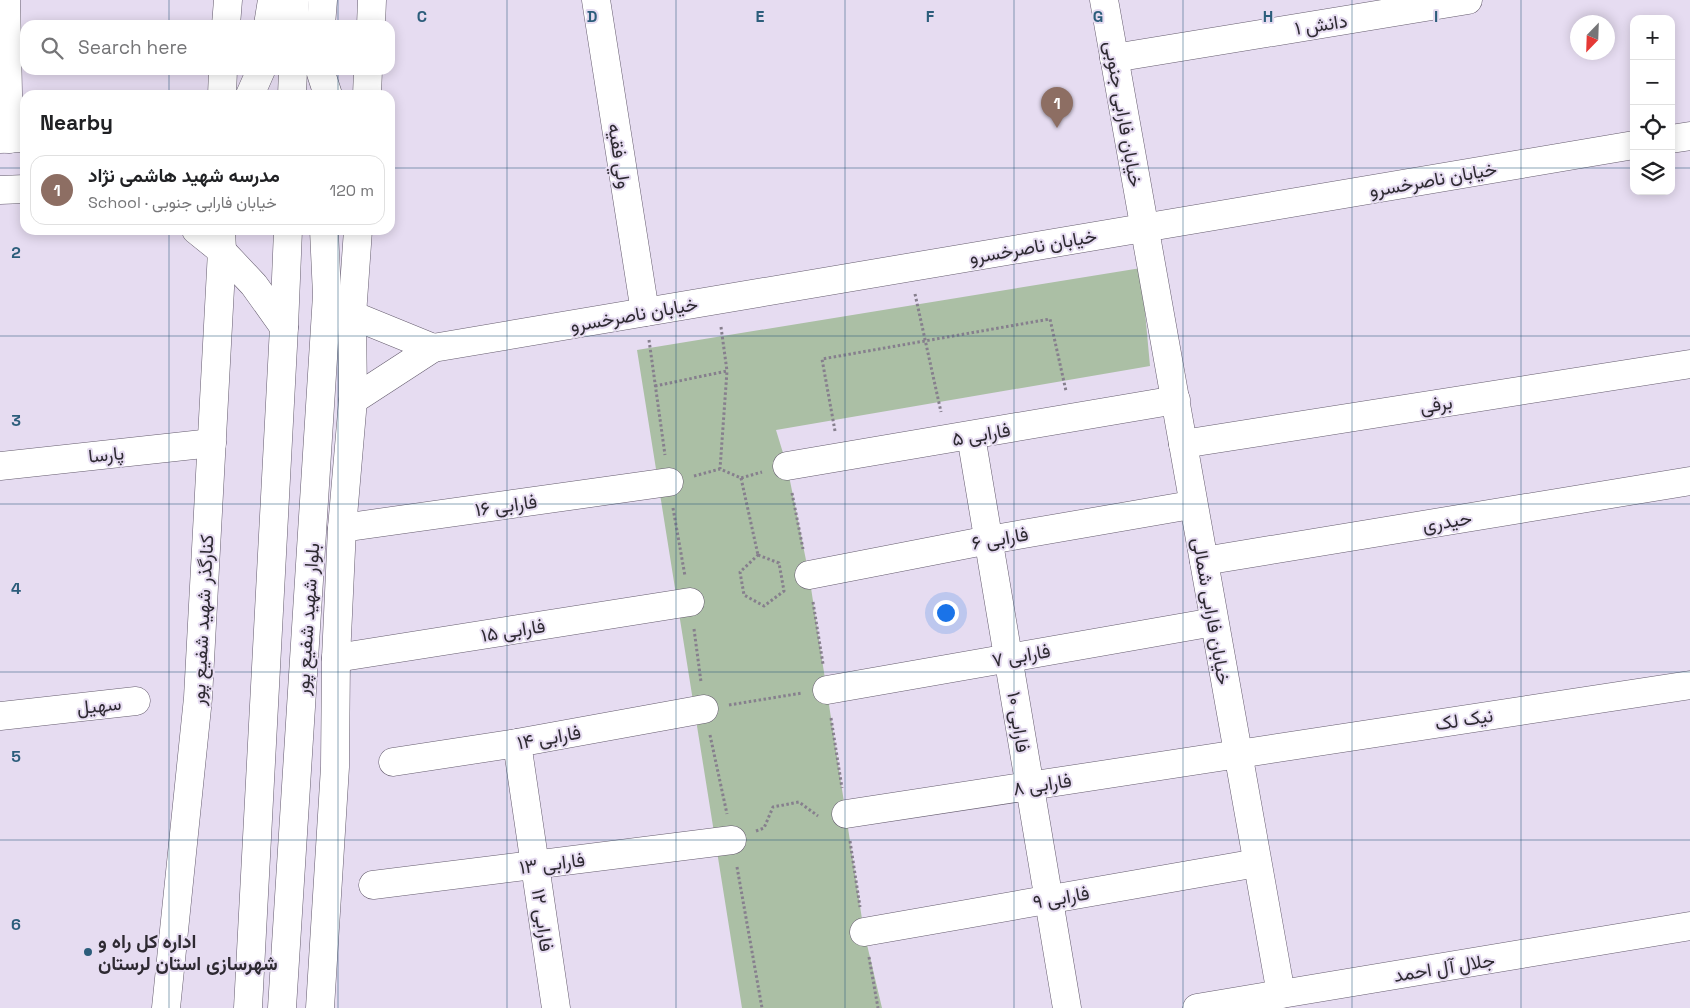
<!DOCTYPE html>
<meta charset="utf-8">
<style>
:root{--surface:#fff;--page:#f2f2f2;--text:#202124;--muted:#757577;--line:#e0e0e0;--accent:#2c5d7b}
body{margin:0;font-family:"Space Grotesk",Vazirmatn,sans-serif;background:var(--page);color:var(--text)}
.controls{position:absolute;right:15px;top:15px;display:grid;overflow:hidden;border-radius:10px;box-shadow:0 2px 12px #0003}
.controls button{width:45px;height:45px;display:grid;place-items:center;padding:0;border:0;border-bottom:1px solid var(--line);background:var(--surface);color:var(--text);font:25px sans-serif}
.compass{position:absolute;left:1570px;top:15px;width:45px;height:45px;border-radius:50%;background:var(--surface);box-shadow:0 2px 12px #0003;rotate:203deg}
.you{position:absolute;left:945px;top:612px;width:18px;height:18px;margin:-12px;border:4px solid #fff;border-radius:50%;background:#1a73e8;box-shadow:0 0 0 8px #1a73e833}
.badge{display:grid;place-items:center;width:32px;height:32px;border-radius:50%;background:var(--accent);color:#fff;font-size:16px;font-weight:700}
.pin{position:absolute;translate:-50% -41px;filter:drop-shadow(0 1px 2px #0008)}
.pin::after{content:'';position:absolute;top:26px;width:18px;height:15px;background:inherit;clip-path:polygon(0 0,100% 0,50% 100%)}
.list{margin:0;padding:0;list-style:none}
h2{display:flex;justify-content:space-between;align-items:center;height:65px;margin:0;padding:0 20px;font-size:21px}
h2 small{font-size:16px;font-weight:400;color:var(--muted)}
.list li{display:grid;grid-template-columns:32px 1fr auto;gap:15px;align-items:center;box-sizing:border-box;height:70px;margin:0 10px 10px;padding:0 10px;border:1px solid var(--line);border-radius:15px}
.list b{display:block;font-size:19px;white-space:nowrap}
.list p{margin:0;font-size:16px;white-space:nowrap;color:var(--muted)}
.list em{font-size:16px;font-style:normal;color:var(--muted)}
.icon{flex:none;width:28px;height:28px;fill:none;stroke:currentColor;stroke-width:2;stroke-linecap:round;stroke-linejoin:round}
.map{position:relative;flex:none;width:1690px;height:1008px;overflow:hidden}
.search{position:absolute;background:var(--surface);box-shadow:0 2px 12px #0003;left:20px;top:20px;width:375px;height:55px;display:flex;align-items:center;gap:12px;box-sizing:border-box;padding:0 18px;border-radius:15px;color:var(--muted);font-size:19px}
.panel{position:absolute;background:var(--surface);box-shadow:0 2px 12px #0003;left:20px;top:90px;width:375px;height:145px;border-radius:15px}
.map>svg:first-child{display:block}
</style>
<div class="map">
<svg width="1690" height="1008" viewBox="0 0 1690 1008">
<rect width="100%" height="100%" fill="#e6dcf1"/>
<path fill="#abbfa5" d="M1141 268 1150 366 776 430 787 466 809 575 864 932 882 1008H742L637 350Z"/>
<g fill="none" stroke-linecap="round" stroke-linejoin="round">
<g stroke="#655c6e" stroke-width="29">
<g id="minor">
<path d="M6 0 9 139"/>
<path d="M596 0 645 312"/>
<path d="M1104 0 1281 994"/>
<path d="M1114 58 1468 0"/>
<path d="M971 436 1067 1008"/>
<path d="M1183 444 1690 364"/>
<path d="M0 466 212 443"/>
<path d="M787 466 1176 400"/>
<path d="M342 528 669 482"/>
<path d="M1204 561 1690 481"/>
<path d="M809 575 989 540 1191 505"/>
<path d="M336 658 690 602"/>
<path d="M827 690 1214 622"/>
<path d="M0 716 136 701"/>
<path d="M517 743 556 1008"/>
<path d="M393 762 517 743 704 709"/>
<path d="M846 814 1690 685"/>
<path d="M373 885 732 840"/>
<path d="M864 932 1257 863"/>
</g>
</g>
<g stroke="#655c6e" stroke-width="29">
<g id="tertiary">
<path d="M268 25 272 0"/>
<path d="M250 95 261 70"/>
<path d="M0 139 25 138"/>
<path d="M1671 139 1690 136"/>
<path d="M0 190 25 189"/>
<path d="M196 230 222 251 254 285 284 327"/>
<path d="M352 315 433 348 353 400"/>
<path d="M433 348 1634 145"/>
<path d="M1197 1008 1690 926"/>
</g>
</g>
<g stroke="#655c6e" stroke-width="29">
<g id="secondary">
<path d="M226 25 228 0"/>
<path d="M371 25 372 0"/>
<path d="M222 95 223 70"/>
<path d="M367 95 368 70"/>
<path d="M166 1008 198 698 222 251 221 230"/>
<path d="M320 1008 335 767 336 658 342 528 353 400 352 315 358 230"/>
</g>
</g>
<g stroke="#655c6e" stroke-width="29">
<g id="primary">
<path d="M294 25 295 0"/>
<path d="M321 25 323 0"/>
<path d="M320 70 328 95"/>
<path d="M292 95 293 70"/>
<path d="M248 1008 284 327 288 230"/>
<path d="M282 1008 327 295 324 230"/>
</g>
</g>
<g stroke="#867f8d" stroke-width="3" stroke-dasharray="2.5 2.5" stroke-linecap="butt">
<path d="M915 294 941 412"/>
<path d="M721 327 727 371"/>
<path d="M649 340 665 455"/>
<path d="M655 386 727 371 720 469"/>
<path d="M835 431 822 359 1050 319 1066 391"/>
<path d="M694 476 720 469 741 478 762 472"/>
<path d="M741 478 758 555"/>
<path d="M792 493 803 549"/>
<path d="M673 508 685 576"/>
<path d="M758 555 779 563 784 591 764 606 744 595 740 572Z"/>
<path d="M813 602 823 664"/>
<path d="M694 629 701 682"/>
<path d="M729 705 802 693"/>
<path d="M831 718 842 788"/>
<path d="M710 735 727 814"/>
<path d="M756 831 764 828 773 807 799 802 818 816"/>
<path d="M850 841 860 907"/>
<path d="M737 867 762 1008"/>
<path d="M869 957 878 1008"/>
</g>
<use href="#minor" stroke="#fff" stroke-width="28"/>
<use href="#tertiary" stroke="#fff" stroke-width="28"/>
<use href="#secondary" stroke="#fff" stroke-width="28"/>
<use href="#primary" stroke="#fff" stroke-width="28"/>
</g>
<path fill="none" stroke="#2c5d7b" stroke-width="1" stroke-opacity="0.55" d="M169 0V25M338 0V25M507 0V1008M676 0V1008M845 0V1008M1014 0V1008M1183 0V1008M1352 0V1008M1521 0V1008M169 70V95M338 70V95M0 168H25M390 168H1634M1671 168H1690M169 230V1008M338 230V1008M0 336H1690M0 504H1690M0 672H1690M0 840H1690"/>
<circle fill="#2c5d7b" stroke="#e6dcf1" stroke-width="2" cx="88" cy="952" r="5"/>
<g text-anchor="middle" stroke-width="4" stroke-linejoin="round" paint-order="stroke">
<g font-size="19" fill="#2e2a32" stroke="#e6dcf1">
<text transform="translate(1321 24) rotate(-9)" y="7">دانش ۱</text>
<text transform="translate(1124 114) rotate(80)" y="7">خیابان فارابی جنوبی</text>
<text transform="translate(620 156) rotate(81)" y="7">ولي فقيه</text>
<text transform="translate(1433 179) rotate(-10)" y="7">خیابان ناصرخسرو</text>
<text transform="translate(1033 246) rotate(-10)" y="7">خیابان ناصرخسرو</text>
<text transform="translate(634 314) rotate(-10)" y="7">خیابان ناصرخسرو</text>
<text transform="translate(1436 404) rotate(-9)" y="7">برفی</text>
<text transform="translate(981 434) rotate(-10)" y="7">فارابی ۵</text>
<text transform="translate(106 454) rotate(-6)" y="7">پارسا</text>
<text transform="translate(506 505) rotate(-8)" y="7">فارابی ۱۶</text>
<text transform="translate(1447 521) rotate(-9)" y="7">حیدری</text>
<text transform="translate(1000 538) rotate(-10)" y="7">فارابی ۶</text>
<text transform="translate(1212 611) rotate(80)" y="7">خیابان فارابی شمالی</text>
<text transform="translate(307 619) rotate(-86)" y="7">بلوار شهید شفیع پور</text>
<text transform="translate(202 620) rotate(-87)" y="7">کنارگذر شهید شفیع پور</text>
<text transform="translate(513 630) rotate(-9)" y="7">فارابی ۱۵</text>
<text transform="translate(1021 655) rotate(-10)" y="7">فارابی ۷</text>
<text transform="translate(99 705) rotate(-6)" y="7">سهیل</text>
<text transform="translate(1464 719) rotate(-9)" y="7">نیک لک</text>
<text transform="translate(1019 722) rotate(81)" y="7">فارابی ۱۰</text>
<text transform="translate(549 737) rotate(-10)" y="7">فارابی ۱۴</text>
<text transform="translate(1042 784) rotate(-9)" y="7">فارابی ۸</text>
<text transform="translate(552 863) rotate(-7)" y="7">فارابی ۱۳</text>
<text transform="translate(1061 897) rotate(-10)" y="7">فارابی ۹</text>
<text transform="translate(543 920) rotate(82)" y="7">فارابی ۱۲</text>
<text transform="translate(1444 967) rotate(-9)" y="7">جلال آل احمد</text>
</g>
<g font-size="19" font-weight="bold" fill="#2e2a32" stroke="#e6dcf1" text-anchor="start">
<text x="98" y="948">اداره کل راه و<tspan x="98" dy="22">شهرسازی استان لرستان</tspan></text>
</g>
</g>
<g font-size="16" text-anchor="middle" font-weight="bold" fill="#2c5d7b" stroke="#e6dcf1" stroke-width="4" stroke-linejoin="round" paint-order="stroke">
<text x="422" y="22">C</text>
<text x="592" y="22">D</text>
<text x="760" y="22">E</text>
<text x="930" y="22">F</text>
<text x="1098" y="22">G</text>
<text x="1268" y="22">H</text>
<text x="1436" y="22">I</text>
<text x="16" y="258">2</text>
<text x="16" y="426">3</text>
<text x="16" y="594">4</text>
<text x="16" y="762">5</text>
<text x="16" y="930">6</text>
</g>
</svg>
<div class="controls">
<button>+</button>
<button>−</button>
<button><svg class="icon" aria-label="locate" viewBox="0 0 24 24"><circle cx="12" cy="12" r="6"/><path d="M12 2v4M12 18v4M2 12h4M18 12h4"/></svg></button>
<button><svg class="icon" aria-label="layers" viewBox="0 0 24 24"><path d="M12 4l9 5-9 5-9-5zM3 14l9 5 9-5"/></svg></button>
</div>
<svg class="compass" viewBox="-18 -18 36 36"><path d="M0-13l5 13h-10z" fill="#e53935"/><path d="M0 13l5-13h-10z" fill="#757577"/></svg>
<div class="you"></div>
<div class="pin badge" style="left:1057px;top:128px;background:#8d6e63">1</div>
<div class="search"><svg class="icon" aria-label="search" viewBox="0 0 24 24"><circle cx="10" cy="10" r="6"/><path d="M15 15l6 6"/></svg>Search here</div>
<section class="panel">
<h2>Nearby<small></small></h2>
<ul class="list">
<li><span class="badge" style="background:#8d6e63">1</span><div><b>مدرسه شهید ه‍اشمی نژاد</b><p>School · خیابان فارابی جنوبی</p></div><em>120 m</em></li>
</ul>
</section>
</div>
